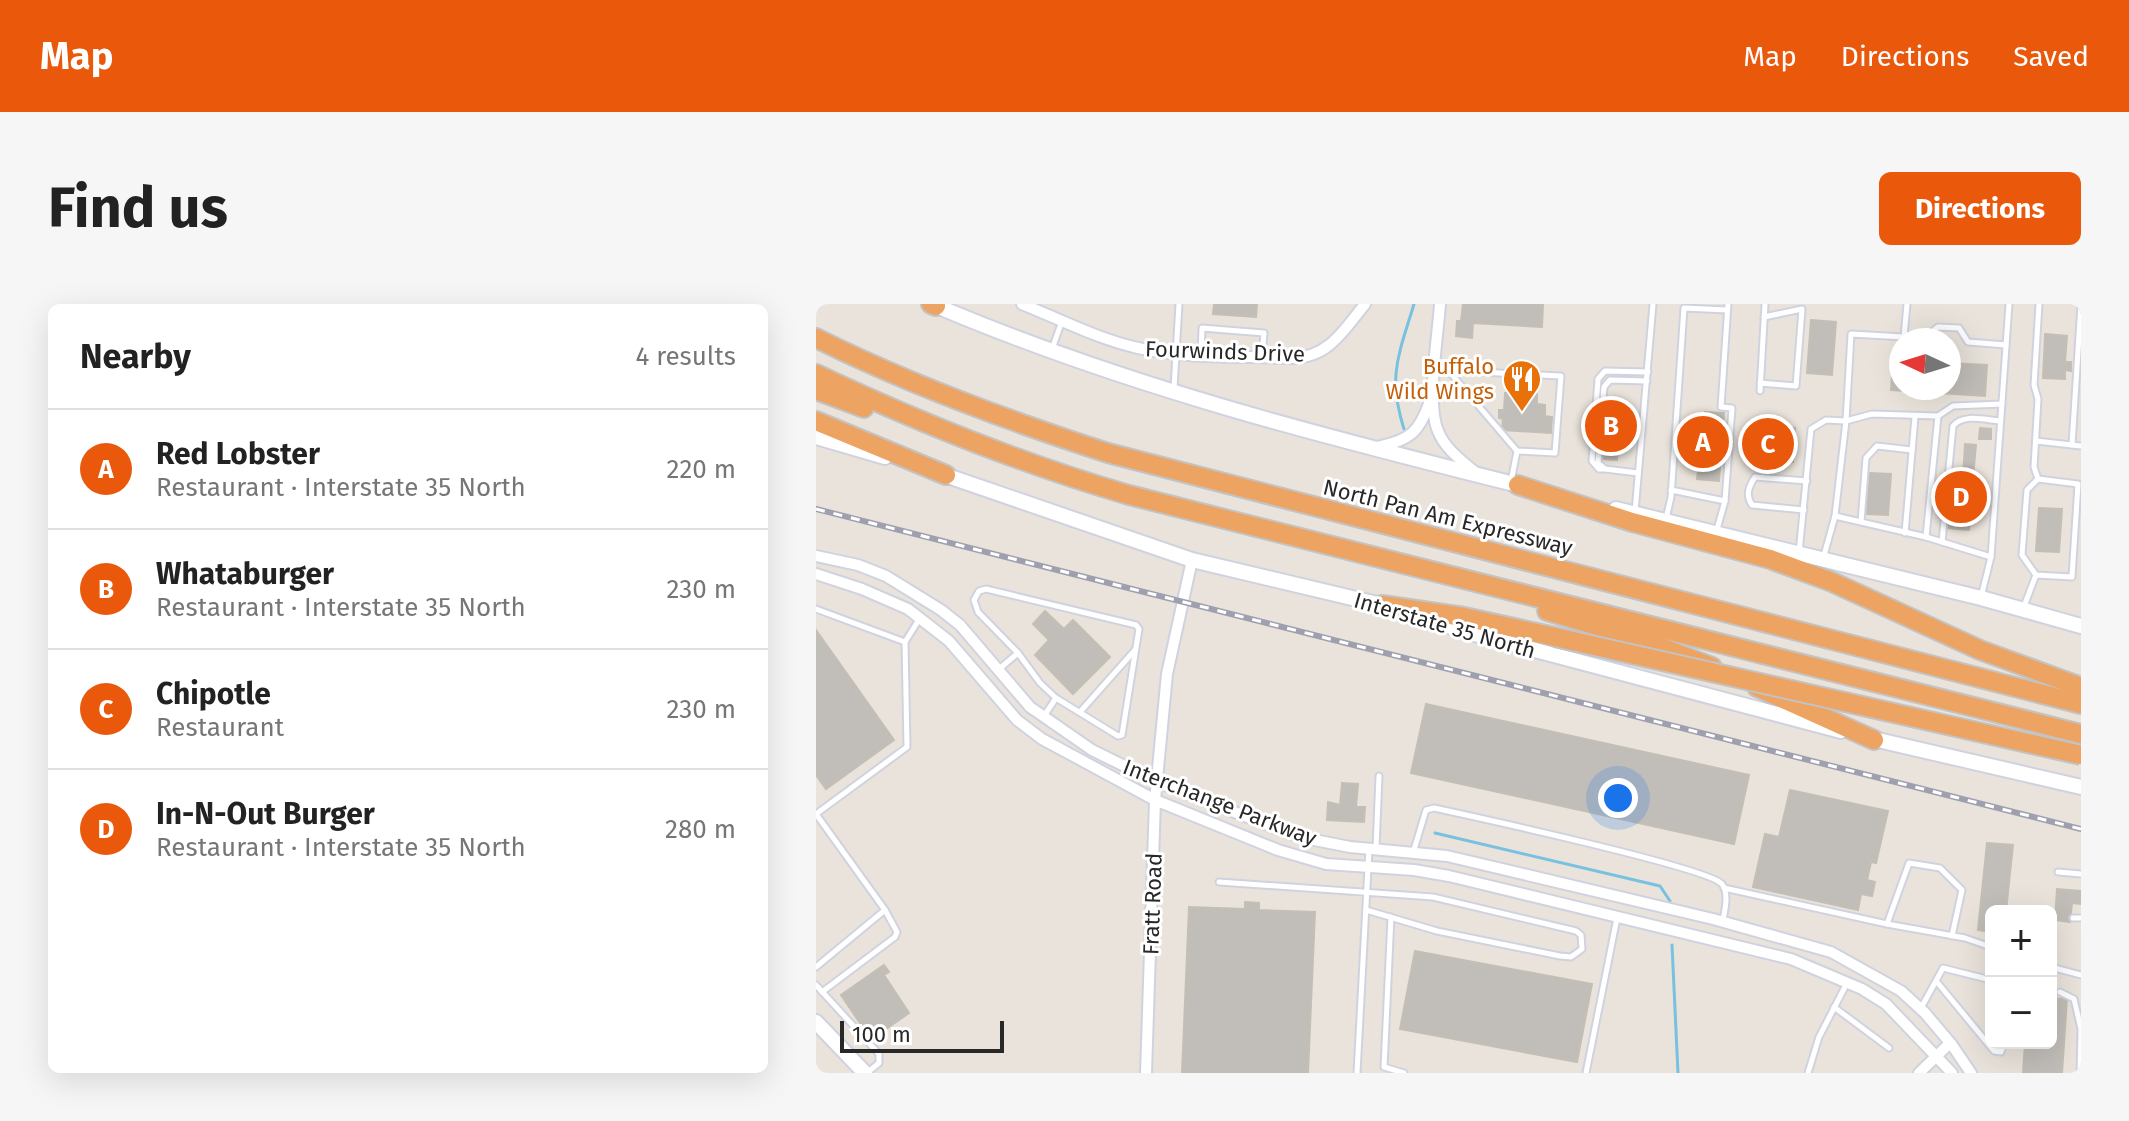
<!DOCTYPE html>
<meta charset="utf-8">
<style>
:root{--surface:#fff;--page:#f6f6f6;--text:#222;--muted:#767676;--line:#e0e0e0;--accent:#ea580c}
body{margin:0;font-family:"Fira Sans",sans-serif;background:var(--page);color:var(--text)}
.controls{position:absolute;right:24px;bottom:24px;display:grid;overflow:hidden;border-radius:12px;box-shadow:0 8px 32px #0002}
.controls button{width:72px;height:72px;display:grid;place-items:center;padding:0;border:0;border-bottom:2px solid var(--line);background:var(--surface);color:var(--text);font:40px sans-serif}
.compass{position:absolute;left:1073px;top:24px;width:72px;height:72px;border-radius:50%;background:var(--surface);box-shadow:0 8px 32px #0002;rotate:274deg}
.scale{position:absolute;left:24px;bottom:20px;width:164px;box-sizing:border-box;padding-left:8px;border:4px solid #282828;border-top:0;font-size:22px;line-height:28px;white-space:nowrap;color:#282828;-webkit-text-stroke:6px #fff;paint-order:stroke}
.you{position:absolute;left:802px;top:494px;width:28px;height:28px;margin:-20px;border:6px solid #fff;border-radius:50%;background:#1a73e8;box-shadow:0 0 0 12px #1a73e833}
.badge{display:grid;place-items:center;width:52px;height:52px;border-radius:50%;background:var(--accent);color:#fff;font-size:26px;font-weight:700}
.pin{position:absolute;translate:-50% -50%;border:4px solid #fff;box-shadow:0 2px 8px #0006}
.list{margin:0;padding:0;list-style:none}
h2{display:flex;justify-content:space-between;align-items:center;height:104px;margin:0;padding:0 32px;font-size:34px}
h2 small{font-size:26px;font-weight:400;color:var(--muted)}
.list li{display:grid;grid-template-columns:52px 1fr auto;gap:24px;align-items:center;box-sizing:border-box;height:120px;padding:0 32px;border-top:2px solid var(--line)}
.list b{display:block;font-size:30px;white-space:nowrap}
.list p{margin:0;font-size:26px;white-space:nowrap;color:var(--muted)}
.list em{font-size:26px;font-style:normal;color:var(--muted)}
.map{position:relative;flex:none;width:1265px;height:769px;overflow:hidden;border-radius:12px}
header{display:flex;align-items:center;gap:48px;box-sizing:border-box;height:112px;padding:0 40px;background:var(--accent);color:#fff}
header strong{font-size:38px}
nav{display:flex;gap:44px;margin-inline-start:auto;font-size:28px}
.intro{display:flex;align-items:center;justify-content:space-between;box-sizing:border-box;height:192px;padding:0 48px}
h1{margin:0;font-size:56px}
.button{padding:20px 36px;border-radius:12px;background:var(--accent);color:#fff;font-size:28px;font-weight:700}
main{display:flex;gap:48px;padding:0 48px}
aside{flex:1;background:var(--surface);border-radius:12px;box-shadow:0 8px 32px #0002}
.map>svg:first-child{display:block}
</style>
<header>
<strong>Map</strong>
<nav><a>Map</a><a>Directions</a><a>Saved</a></nav>
</header>
<div class="intro"><h1>Find us</h1><a class="button">Directions</a></div>
<main>
<aside>
<h2>Nearby<small>4 results</small></h2>
<ul class="list">
<li><span class="badge">A</span><div><b>Red Lobster</b><p>Restaurant · Interstate 35 North</p></div><em>220 m</em></li>
<li><span class="badge">B</span><div><b>Whataburger</b><p>Restaurant · Interstate 35 North</p></div><em>230 m</em></li>
<li><span class="badge">C</span><div><b>Chipotle</b><p>Restaurant</p></div><em>230 m</em></li>
<li><span class="badge">D</span><div><b>In-N-Out Burger</b><p>Restaurant · Interstate 35 North</p></div><em>280 m</em></li>
</ul>
</aside>
<div class="map">
<svg width="1265" height="769" viewBox="0 0 1265 769">
<rect width="100%" height="100%" fill="#e9e3db"/>
<g fill="none" stroke-linecap="round" stroke-linejoin="round">
<g stroke="#78c1e1" stroke-width="3">
<path d="M588 125C571 72 583 50 598 0"/>
<path d="M619 529 844 582 854 597"/>
<path d="M856 641 862 769"/>
</g>
</g>
<g fill="#c1bdb8" stroke="#c4bfb5" stroke-width="2">
<path d="M398 0H441L440 13 397 10Z"/>
<path d="M647 0H727L726 23 657 19 656 34 640 32 641 17H645Z"/>
<path d="M995 16 1020 18 1016 71 991 69Z"/>
<path d="M1229 30 1251 32 1249 58H1255V67L1249 66V75L1227 74Z"/>
<path d="M1077 55 1085 56V84H1133V59L1171 61 1169 92 1075 86Z"/>
<path d="M689 89 721 90V100L729 101V112L736 113 735 129 686 126 687 115 683 114V106H688Z"/>
<path d="M789 101 802 102V108L805 109 801 156 787 155 789 135H785Z"/>
<path d="M889 108 908 109 903 177 881 175 883 158 866 157 869 118 888 119Z"/>
<path d="M934 121 979 124 977 158 931 155Z"/>
<path d="M1164 124 1175 125V135H1163Z"/>
<path d="M1149 140 1160 141 1157 173H1147Z"/>
<path d="M1053 169 1075 170 1072 211 1050 210Z"/>
<path d="M1134 179 1157 181 1153 226 1131 224Z"/>
<path d="M1126 181 1134 182 1131 214 1123 213Z"/>
<path d="M1223 204 1246 205 1243 248 1220 247Z"/>
<path d="M229 307 248 325 257 316 294 353 257 390 219 351 233 336 217 320Z"/>
<path d="M0 326 78 436 10 485 0 471Z"/>
<path d="M610 400 933 471 918 540 595 469Z"/>
<path d="M526 479 542 480 540 503H549L548 518 511 516 512 498 524 501Z"/>
<path d="M974 486 1072 507 1060 559 1055 558 1051 576 1059 578 1056 592 1045 590 1042 606 937 583 949 530 963 533Z"/>
<path d="M1171 539 1197 541 1190 607H1175V628L1162 626Z"/>
<path d="M1241 585 1265 587V600L1256 599 1254 618 1239 616Z"/>
<path d="M429 598 443 599V606L499 608 492 769H366L373 603 429 605Z"/>
<path d="M599 647 776 680 761 758 584 725Z"/>
<path d="M68 661 73 668 68 671 93 709 60 732 55 724 50 728 25 691Z"/>
<path d="M1235 694 1251 695 1246 769H1207L1209 739H1235Z"/>
</g>
<g fill="none" stroke-linecap="round" stroke-linejoin="round">
<g stroke="#d0d3df" stroke-width="9">
<g id="service">
<path d="M1091 0 1088 33 1109 34 1122 23 1143 24 1152 38 1190 41"/>
<path d="M236 45 246 17"/>
<path d="M385 50 386 24 448 29 446 52"/>
<path d="M619 66 745 72 739 149 701 147 695 178"/>
<path d="M632 66 701 147"/>
<path d="M944 79 980 82 986 5 948 13"/>
<path d="M358 84 363 0"/>
<path d="M944 87 949 0"/>
<path d="M1220 137 1265 142"/>
<path d="M1256 141 1265 0"/>
<path d="M787 165H783L776 157 782 75 789 67 832 68"/>
<path d="M822 169 789 165 782 159 788 83 794 76 831 77"/>
<path d="M1222 175 1218 163 1222 95 1218 81 1223 0"/>
<path d="M855 186 909 197"/>
<path d="M988 206 936 201C929 191 933 182 939 173L991 177"/>
<path d="M819 208 837 0"/>
<path d="M1019 212 1030 117 1056 110 1122 112 1137 102 1186 100"/>
<path d="M850 215 855 193 868 4 911 6"/>
<path d="M1045 218 1050 154 1061 142 1096 146"/>
<path d="M900 229 909 197 916 104 905 103 912 0"/>
<path d="M1089 229 1099 113"/>
<path d="M1110 233 1122 112"/>
<path d="M1126 238 1137 122C1148 109 1169 116 1184 117"/>
<path d="M983 249 995 125 1010 116 1030 117 1035 30 1088 33"/>
<path d="M1007 255 1019 212 1110 233 1175 253"/>
<path d="M1165 293 1175 253 1193 0"/>
<path d="M0 305 89 338"/>
<path d="M1207 305 1220 271 1206 251 1211 186 1222 175 1262 180 1256 273 1220 271"/>
<path d="M202 349 224 379 240 394"/>
<path d="M182 366 202 349 162 308 158 296 163 287 170 285 320 321 323 325 306 431 302 432 240 394 228 412"/>
<path d="M264 408 319 346"/>
<path d="M560 544 563 472"/>
<path d="M597 549 610 506 618 504C655 512 893 564 906 580 913 589 909 606 907 616"/>
<path d="M1242 568 1265 570"/>
<path d="M403 578 617 593 760 627 765 631 766 645 755 653 744 652 621 627 550 606"/>
<path d="M908 584 1071 620 1149 634 1175 643"/>
<path d="M575 613 568 763 588 769"/>
<path d="M1257 614H1265"/>
<path d="M1071 620 1093 559 1124 564 1146 586 1136 632"/>
<path d="M0 663 69 606 0 510 91 443 89 338 104 314"/>
<path d="M1235 663 1265 671"/>
<path d="M1121 678 1178 747 1185 748 1188 739"/>
<path d="M0 681 63 750V759L52 768"/>
<path d="M6 688 79 633 81 628 69 606"/>
<path d="M1244 688 1258 695 1265 725 1264 769"/>
<path d="M1018 703 1073 744"/>
<path d="M1105 704 1127 664 1175 676"/>
<path d="M541 769 553 545"/>
<path d="M770 769 801 614"/>
<path d="M992 769 1003 733 1031 679"/>
</g>
</g>
<g stroke="#d0d3df" stroke-width="14">
<g id="minor">
<path d="M206 0C243 15 282 35 322 44 371 55 426 52 477 54 513 53 528 26 549 0"/>
<path d="M624 0C622 32 610 100 622 127 629 145 646 157 660 169"/>
<path d="M561 143C594 136 603 129 614 97"/>
<path d="M0 252 42 261 70 272 125 306 144 321 214 403 276 446 341 478 483 533 534 543 631 552 897 615 1015 648 1085 687 1109 709 1136 741 1155 769"/>
<path d="M0 270 46 285 92 305 133 337 201 416 226 435 339 496 462 546 510 560 598 566 633 572 975 655 1046 685 1070 700 1136 769"/>
<path d="M330 769 339 496 351 370 376 256"/>
<path d="M1103 769 1134 739"/>
</g>
</g>
<g stroke="#d0d3df" stroke-width="18">
<g id="secondary">
<path d="M116 0C308 82 509 133 710 183"/>
<path d="M0 133 69 153"/>
<path d="M123 169 376 256 574 303"/>
<path d="M800 205 1165 294 1265 322"/>
<path d="M602 312 651 328 1025 427"/>
<path d="M1049 433 1265 483"/>
<path d="M0 718 49 769"/>
</g>
</g>
<g stroke="#c3c3c3" stroke-width="22">
<g id="motorway">
<path d="M115 0 120 2"/>
<path d="M0 34C94 81 193 117 292 149L1265 400"/>
<path d="M0 70C104 119 203 159 313 191L1265 430"/>
<path d="M0 86 48 104"/>
<path d="M0 117 130 171"/>
<path d="M702 181 816 218 954 255 1016 278 1164 346 1265 383"/>
<path d="M566 301 648 313 739 333"/>
<path d="M731 307 824 335 896 363"/>
<path d="M941 383 1058 436"/>
</g>
</g>
<use href="#service" stroke="#fff" stroke-width="5"/>
<use href="#minor" stroke="#fff" stroke-width="10"/>
<use href="#secondary" stroke="#fff" stroke-width="14"/>
<use href="#motorway" stroke="#eda362" stroke-width="18"/>
<g stroke="#9ea0b0" stroke-width="6">
<path id="rail" d="M0 205 1265 525"/>
</g>
<use href="#rail" stroke="#fff" stroke-width="3" stroke-dasharray="9" stroke-linecap="butt"/>
<g stroke="#c3c3c3" stroke-width="22" stroke-linecap="butt">
<path id="motorway-bridge" d="M739 333 1265 451"/>
</g>
<use href="#motorway-bridge" stroke="#eda362" stroke-width="18"/>
</g>
<defs>
<g id="restaurant-pin" transform="scale(2)"><path d="M0 17L-7.5 6A9.5 9.5 0 1 1 7.5 6Z" fill="#e8710a" stroke="#fff"/><path d="M-5-6h1v4h1v-4h1v4h1v-4h1v5L-1.5 .5V6h-2V.5L-5-1ZM5-6V6H3V1.5H1.5Q1.5-4 5-6Z" fill="#fff"/></g>
</defs>
<g fill-rule="evenodd">
<use href="#restaurant-pin" x="706" y="75"/>
</g>
<g text-anchor="middle" stroke-width="6" stroke-linejoin="round" paint-order="stroke">
<g font-size="22" fill="#282828" stroke="#fff">
<text transform="translate(409 47) rotate(2)" y="8">Fourwinds Drive</text>
<text transform="translate(632 213) rotate(14)" y="8">North Pan Am Expressway</text>
<text transform="translate(629 321) rotate(16)" y="8">Interstate 35 North</text>
<text transform="translate(404 498) rotate(21)" y="8">Interchange Parkway</text>
<text transform="translate(336 600) rotate(-88)" y="8">Fratt Road</text>
</g>
<g font-size="22" fill="#c56008" stroke="#fff" text-anchor="end">
<text x="678" y="70">Buffalo<tspan x="678" dy="25">Wild Wings</tspan></text>
</g>
</g>
</svg>
<div class="controls">
<button>+</button>
<button>−</button>
</div>
<svg class="compass" viewBox="-18 -18 36 36"><path d="M0-13l5 13h-10z" fill="#e53935"/><path d="M0 13l5-13h-10z" fill="#767676"/></svg>
<div class="scale">100 m</div>
<div class="you"></div>
<div class="pin badge" style="left:887px;top:138px">A</div>
<div class="pin badge" style="left:795px;top:122px">B</div>
<div class="pin badge" style="left:952px;top:140px">C</div>
<div class="pin badge" style="left:1145px;top:193px">D</div>
</div>
</main>
